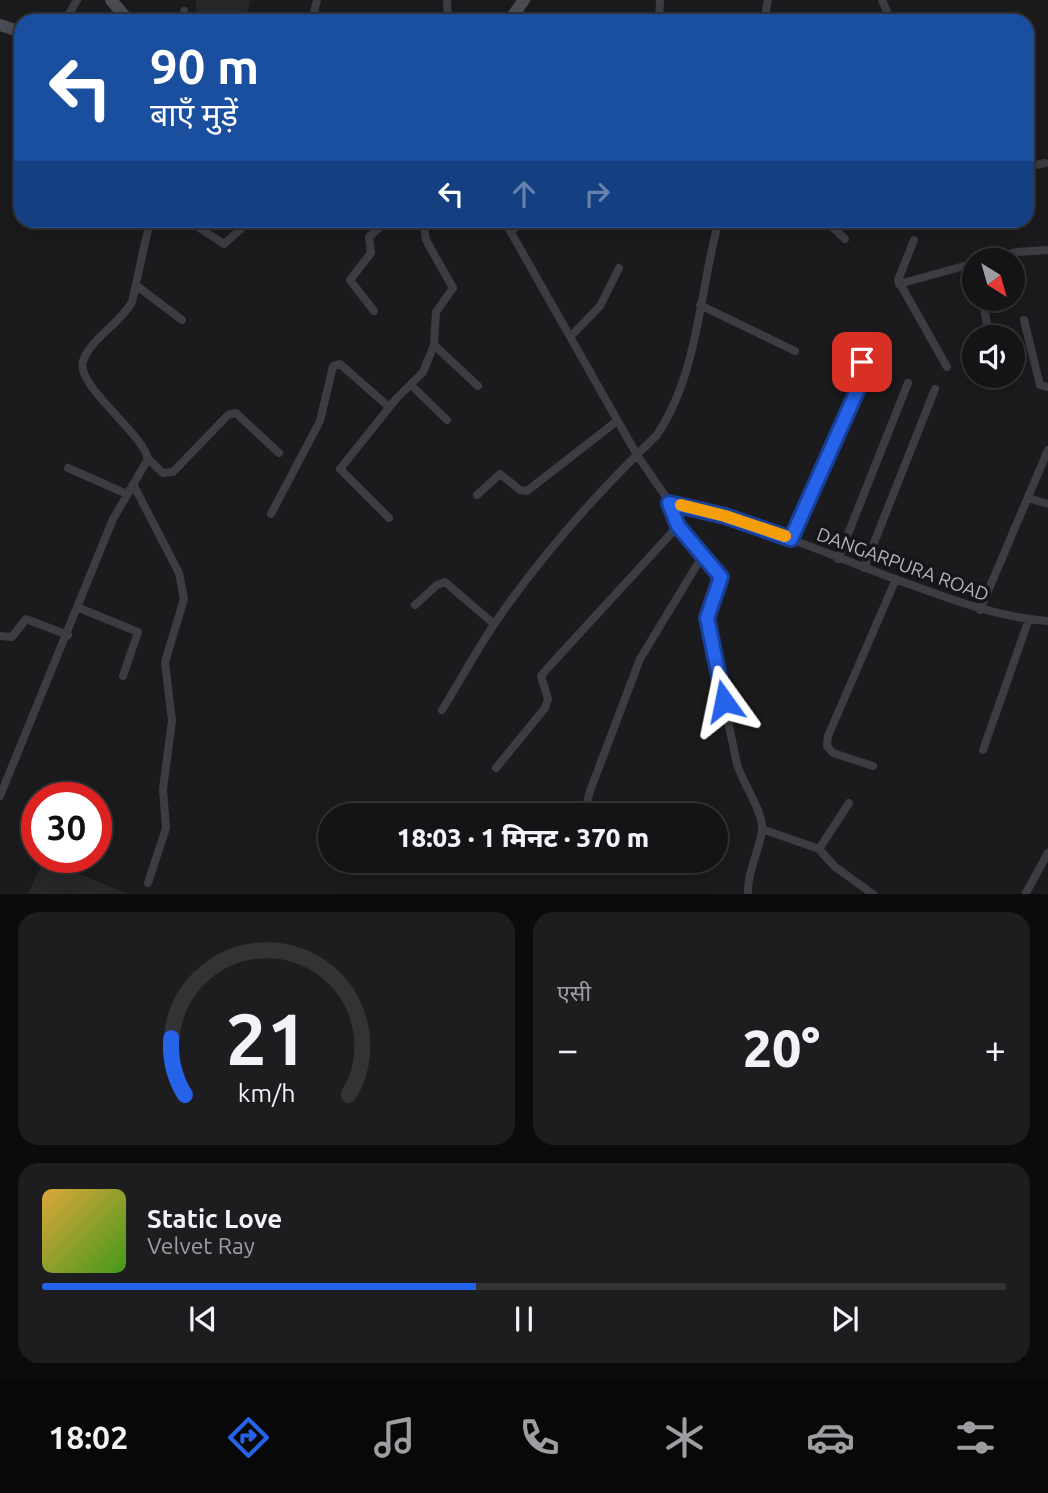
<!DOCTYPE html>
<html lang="hi">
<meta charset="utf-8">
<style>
body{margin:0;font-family:Ubuntu,"Noto Sans Devanagari",sans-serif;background:#1d1d1f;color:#f1f3f6;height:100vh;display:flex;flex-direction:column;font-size:26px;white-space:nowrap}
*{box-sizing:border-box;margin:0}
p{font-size:23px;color:#9d9ea1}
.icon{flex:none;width:38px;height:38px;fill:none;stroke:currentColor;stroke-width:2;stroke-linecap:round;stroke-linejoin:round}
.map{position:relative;height:894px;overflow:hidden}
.details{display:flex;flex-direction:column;gap:18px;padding:18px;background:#0b0b0c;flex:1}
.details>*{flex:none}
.hud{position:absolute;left:14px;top:14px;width:1020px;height:214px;border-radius:21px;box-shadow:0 4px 18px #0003,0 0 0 2px #333335;background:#1a4fa0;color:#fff;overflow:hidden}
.needle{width:46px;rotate:143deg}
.tools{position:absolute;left:962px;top:248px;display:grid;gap:14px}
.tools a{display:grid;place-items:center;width:63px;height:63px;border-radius:50%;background:#141416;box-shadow:0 4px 18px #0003,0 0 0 2px #333335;font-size:35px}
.speed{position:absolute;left:21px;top:782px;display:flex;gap:14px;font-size:35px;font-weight:700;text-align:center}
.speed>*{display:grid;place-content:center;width:91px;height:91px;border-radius:50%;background:#141416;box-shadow:0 4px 18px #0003,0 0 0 2px #333335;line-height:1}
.speed .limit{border:10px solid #d22;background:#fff;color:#111}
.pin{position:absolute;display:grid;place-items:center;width:60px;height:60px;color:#fff;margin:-30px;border-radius:14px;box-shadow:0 4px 10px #0006}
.me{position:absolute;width:77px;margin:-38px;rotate:348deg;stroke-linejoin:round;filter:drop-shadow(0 0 5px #0008)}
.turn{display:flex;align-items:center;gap:24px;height:147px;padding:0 21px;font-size:32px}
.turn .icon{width:91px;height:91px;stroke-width:2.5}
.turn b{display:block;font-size:49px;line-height:60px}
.lanes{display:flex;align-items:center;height:66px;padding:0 21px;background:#0003;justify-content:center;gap:35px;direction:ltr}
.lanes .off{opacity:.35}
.big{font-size:52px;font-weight:800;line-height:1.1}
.details .card{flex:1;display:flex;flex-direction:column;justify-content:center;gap:10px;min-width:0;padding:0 24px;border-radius:21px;background:#1d1d1f}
.details .dial{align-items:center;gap:0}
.dial svg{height:182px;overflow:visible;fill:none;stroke:#333335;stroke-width:7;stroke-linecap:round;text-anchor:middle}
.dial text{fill:#f1f3f6;stroke:none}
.song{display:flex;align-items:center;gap:21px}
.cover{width:84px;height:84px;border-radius:10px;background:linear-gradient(135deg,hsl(40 70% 55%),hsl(100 70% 35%))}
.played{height:7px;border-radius:4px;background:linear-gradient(90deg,#2563eb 45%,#333335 45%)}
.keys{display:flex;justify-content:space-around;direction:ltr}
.heat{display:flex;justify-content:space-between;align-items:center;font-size:38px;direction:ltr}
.details .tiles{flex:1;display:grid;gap:18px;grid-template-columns:1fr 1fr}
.card:last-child{grid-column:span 2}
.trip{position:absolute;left:318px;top:803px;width:410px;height:70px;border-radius:35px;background:#141416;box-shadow:0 4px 18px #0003,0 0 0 2px #333335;font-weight:800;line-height:70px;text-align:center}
.menu{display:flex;height:112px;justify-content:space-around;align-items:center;background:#080809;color:#9d9ea1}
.menu .icon{width:49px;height:49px}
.menu .selected{color:#2563eb}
.menu b{font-size:32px;color:#f1f3f6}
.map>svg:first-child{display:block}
.built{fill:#27272a}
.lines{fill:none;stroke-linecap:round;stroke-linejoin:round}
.street{stroke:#3c3d42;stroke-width:8}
.secondary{stroke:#4a4c51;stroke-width:12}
.route-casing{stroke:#184099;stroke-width:18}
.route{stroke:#2563eb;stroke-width:12}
.slow{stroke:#f59e0b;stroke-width:12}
.labels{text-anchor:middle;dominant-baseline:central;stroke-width:7;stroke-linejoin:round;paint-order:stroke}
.street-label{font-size:19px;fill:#afb2bb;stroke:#161618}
</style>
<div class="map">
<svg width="1048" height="895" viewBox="0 0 1048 895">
<rect width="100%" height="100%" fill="#1b1b1d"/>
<path class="built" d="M196,0H250L246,21H196Z
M44,860L129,894H28Z"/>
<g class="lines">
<path class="street" d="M447,0L448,21
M882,0L891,21
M65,21L77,0
M183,21L184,11
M312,21L317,0
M659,21L660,0
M764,21L768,0
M1027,167L1045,163
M187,220L224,244L251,220
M504,220L637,455L666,497L678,526L721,577C721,596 706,607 708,626L737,764C742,782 764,813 762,830C759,853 747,871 748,895
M825,220L845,239
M889,223L891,220
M511,230L528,220
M914,240L898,280L947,367
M985,261L1016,252L1048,250
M899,284L975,263
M137,286L182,320
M982,299L990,338
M700,305L795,351
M374,311L350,280L371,253L369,237L388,220
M1024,320L1040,385L1048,387
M571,336L600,306L619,268
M434,345L478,386
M411,385L447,420
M148,459L163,473L173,472L228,415L236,413L279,453
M68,468L127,494
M133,484L179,573L184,599L165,662L172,721L163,789L166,828L148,883
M477,495L500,474L520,490L527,491L617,421
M1028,498L1048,504
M669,503C749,519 822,552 898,580C948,598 994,617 1048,621
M271,514L320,421L333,366L340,364L389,407
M389,518L340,469L396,399L423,372L434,345L436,312L453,288L426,240L423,220
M791,539L865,373L862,362L840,347
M838,559L908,383
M864,568L935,389
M415,605L437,585L445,582L494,624
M79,608L138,632L123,676
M980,610L1048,450
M0,636L12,637L26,619L68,635
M442,710C460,681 476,651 495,623C542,554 598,492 657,435C699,372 699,292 719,220
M983,750L1029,619
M873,766L833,753L827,746L828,736L896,579
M496,768L545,708L548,699L541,676L545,671L678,526
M0,796L113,519L148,459C142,432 75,385 83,361C91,338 120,324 132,302L150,220
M588,816L586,806L590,791L640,659L703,555
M762,829L819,849L849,803
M819,849L834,866L874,895
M645,861L646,862
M1026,893L1048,853"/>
<path class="secondary" d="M111,0L129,21
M509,21L524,0
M0,25L21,32"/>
</g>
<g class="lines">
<g class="route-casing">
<path id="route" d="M724,701L707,618L721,577L678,526L669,503L725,516L791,539L865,373L862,362"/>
</g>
<use href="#route" class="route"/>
<path class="slow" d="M681,505L725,516L785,536"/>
</g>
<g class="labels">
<g class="street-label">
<text transform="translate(903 564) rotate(20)">DANGARPURA ROAD</text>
</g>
</g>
</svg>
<div class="tools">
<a><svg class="needle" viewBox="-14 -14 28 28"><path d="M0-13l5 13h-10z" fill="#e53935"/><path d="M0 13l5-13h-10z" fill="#9d9ea1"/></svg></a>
<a><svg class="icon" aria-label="sound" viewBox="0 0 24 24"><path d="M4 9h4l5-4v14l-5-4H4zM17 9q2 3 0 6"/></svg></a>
</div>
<div class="speed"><div class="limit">30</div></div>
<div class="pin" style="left:862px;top:362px;background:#d93025"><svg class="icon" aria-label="arrive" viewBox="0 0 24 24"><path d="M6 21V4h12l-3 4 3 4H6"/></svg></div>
<svg class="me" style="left:724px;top:701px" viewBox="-20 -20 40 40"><path d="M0-17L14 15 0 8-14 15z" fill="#2563eb" stroke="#fff" stroke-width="4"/></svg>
<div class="trip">18:03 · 1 मिनट · 370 m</div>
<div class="hud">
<div class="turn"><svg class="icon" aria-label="left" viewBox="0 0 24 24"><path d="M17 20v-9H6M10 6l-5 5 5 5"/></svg><div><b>90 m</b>बाएँ मुड़ें</div></div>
<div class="lanes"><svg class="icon" aria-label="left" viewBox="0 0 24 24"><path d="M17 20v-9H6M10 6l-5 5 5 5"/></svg><svg class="icon off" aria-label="ahead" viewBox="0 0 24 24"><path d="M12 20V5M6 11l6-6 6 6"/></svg><svg class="icon off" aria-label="right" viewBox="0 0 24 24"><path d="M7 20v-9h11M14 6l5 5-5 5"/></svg></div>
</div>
</div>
<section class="details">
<div class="tiles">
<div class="card dial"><svg viewBox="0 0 100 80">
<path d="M14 69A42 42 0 1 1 86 69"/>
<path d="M14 69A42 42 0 0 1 8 44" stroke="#2563eb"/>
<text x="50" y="56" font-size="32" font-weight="700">21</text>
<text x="50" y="72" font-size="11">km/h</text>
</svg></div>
<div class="card"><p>एसी</p>
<div class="heat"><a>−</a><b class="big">20°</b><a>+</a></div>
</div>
<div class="card">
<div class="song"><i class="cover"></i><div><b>Static Love</b><p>Velvet Ray</p></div></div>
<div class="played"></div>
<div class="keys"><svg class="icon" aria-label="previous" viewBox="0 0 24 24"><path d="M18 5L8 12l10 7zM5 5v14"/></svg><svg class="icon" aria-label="pause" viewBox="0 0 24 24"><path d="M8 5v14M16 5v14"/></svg><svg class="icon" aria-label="next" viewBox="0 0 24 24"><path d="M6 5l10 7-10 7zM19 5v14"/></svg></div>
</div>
</div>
</section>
<nav class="menu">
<b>18:02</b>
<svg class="icon selected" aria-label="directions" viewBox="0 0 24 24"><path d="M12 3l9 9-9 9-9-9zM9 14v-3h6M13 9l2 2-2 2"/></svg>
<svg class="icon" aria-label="music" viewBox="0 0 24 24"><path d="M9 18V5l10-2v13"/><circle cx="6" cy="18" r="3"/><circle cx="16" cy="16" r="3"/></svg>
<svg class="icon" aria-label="phone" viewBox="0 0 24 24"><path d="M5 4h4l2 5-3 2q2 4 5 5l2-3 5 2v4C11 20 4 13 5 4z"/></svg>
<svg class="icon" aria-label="climate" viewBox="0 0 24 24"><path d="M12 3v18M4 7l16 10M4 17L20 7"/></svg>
<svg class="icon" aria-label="car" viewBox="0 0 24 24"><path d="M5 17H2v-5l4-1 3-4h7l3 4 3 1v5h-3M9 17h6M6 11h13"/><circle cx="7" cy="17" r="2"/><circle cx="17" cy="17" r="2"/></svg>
<svg class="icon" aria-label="filters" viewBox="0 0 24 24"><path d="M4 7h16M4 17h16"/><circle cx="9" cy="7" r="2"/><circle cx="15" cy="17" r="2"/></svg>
</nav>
